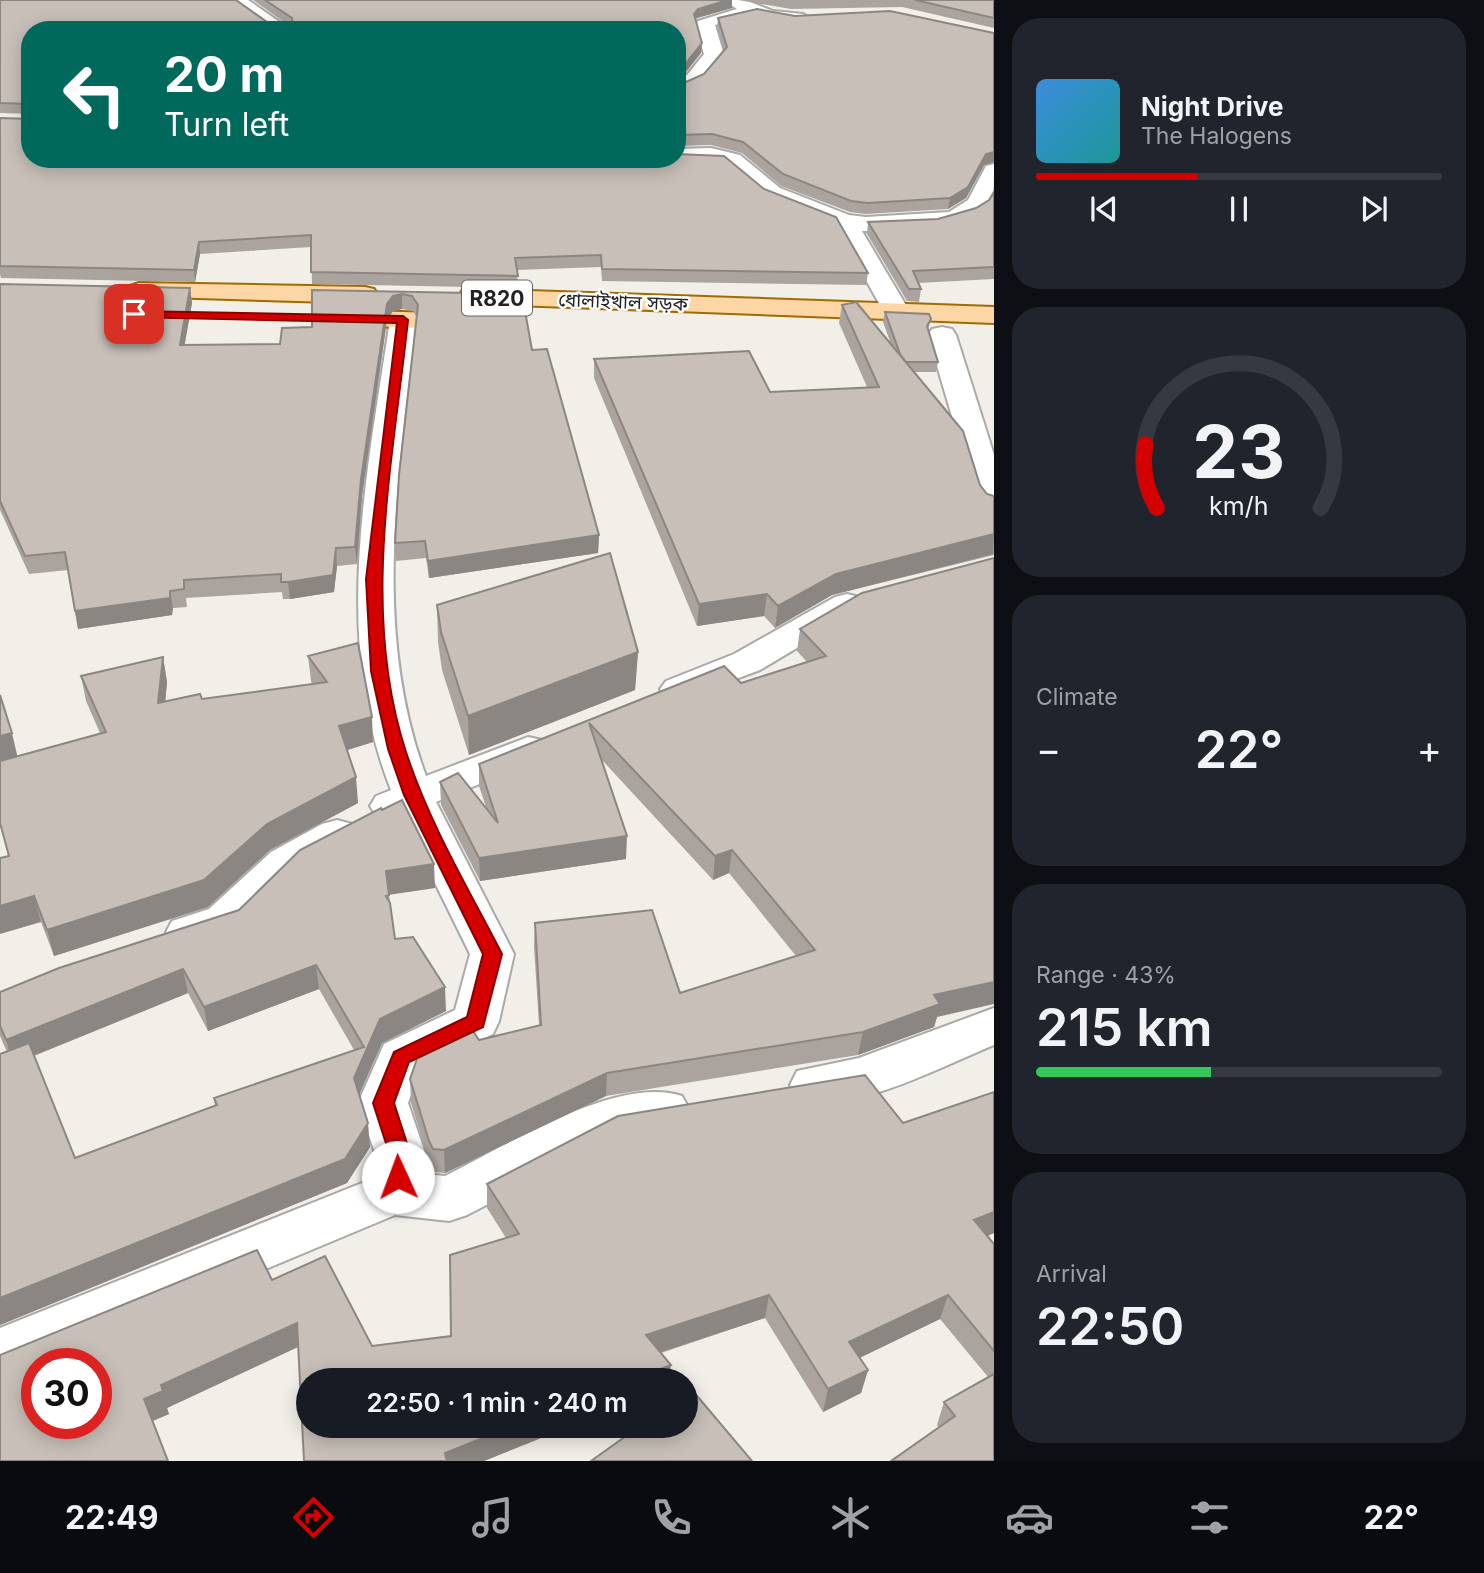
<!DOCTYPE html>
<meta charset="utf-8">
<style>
body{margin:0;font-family:Inter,"Noto Sans Bengali",sans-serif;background:#20242c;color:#f1f3f6;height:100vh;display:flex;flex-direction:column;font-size:26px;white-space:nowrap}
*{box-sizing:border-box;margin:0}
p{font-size:23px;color:#9ea1a6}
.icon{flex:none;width:38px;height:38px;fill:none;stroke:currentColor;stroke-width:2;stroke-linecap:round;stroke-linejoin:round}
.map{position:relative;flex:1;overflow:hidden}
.details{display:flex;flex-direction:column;gap:18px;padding:18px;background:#0d0f14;width:490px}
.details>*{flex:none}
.hud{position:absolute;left:21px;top:21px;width:665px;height:147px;border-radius:28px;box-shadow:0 4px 18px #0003;background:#00695c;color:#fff;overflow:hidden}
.speed{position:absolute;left:21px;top:1348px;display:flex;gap:14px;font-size:35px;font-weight:700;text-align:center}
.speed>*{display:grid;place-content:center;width:91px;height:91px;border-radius:50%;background:#171b24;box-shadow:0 4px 18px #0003;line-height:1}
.speed .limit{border:10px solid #d22;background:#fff;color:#111}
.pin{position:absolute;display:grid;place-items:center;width:60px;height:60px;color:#fff;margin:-30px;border-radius:14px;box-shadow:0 4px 10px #0006}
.me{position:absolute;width:77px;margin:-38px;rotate:358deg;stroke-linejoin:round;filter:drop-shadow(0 0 5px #0008)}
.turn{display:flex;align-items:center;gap:24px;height:147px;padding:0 28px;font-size:32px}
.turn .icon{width:91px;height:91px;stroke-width:2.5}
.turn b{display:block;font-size:49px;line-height:60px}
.big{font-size:52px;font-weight:600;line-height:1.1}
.details .widget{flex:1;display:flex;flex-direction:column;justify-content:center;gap:10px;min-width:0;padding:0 24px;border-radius:28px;background:#20242c}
.details .dial{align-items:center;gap:0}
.dial svg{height:182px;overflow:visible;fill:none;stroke:#363941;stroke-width:7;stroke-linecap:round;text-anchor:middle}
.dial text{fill:#f1f3f6;stroke:none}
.song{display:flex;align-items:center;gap:21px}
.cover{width:84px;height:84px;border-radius:10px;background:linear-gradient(135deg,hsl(210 70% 55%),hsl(180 70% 35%))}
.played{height:7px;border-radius:4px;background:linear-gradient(90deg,#d40000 40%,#363941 40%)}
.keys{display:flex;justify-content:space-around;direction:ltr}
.heat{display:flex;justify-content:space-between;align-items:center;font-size:38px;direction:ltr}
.charge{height:10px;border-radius:5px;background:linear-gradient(90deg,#34c759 43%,#363941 0)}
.trip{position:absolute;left:296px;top:1368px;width:402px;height:70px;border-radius:35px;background:#171b24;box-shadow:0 4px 18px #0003;font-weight:600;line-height:70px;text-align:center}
.tabs{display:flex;height:112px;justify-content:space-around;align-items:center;background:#090b0e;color:#9ea1a6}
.tabs .icon{width:49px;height:49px}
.tabs .selected{color:#d40000}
.tabs b{font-size:32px;color:#f1f3f6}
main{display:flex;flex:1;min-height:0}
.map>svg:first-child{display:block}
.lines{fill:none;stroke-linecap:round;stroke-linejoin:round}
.street-casing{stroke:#a9a9a9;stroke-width:4}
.primary-casing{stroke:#a06b00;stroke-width:4}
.street{fill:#fff;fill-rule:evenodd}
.primary{fill:#fcd6a4;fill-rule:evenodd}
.wall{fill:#aba49e;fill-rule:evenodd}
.shaded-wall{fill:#8b8681}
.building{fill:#c7bfb8;stroke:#8b8681;stroke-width:2;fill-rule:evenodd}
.route{fill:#d40000;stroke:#8a0000;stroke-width:2}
.labels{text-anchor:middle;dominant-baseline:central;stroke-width:5;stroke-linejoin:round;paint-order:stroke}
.far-street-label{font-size:19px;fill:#222;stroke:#fff}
.shield{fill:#fff;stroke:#646464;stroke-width:2}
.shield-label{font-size:21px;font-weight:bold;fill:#222}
</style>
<main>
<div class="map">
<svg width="994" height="1461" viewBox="0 0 994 1461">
<rect width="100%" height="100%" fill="#f2efe9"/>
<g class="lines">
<g class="street-casing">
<path id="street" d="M227,0H248L291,30H269Z
M723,0H745L773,11L803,14L812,19L809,23L784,24L754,16L715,25L724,55L701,83L677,94V80L687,75L704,54L695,25L698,21L737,9Z
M711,148L740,155L780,188L849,215L866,217L949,212L968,200L986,166L994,164C994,174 994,188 993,197C981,234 895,232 862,231L910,312L906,318H888L884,312L836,227L764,198L724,165L711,162L677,163L668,159H677V149Z
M403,312L412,314L416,320C399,472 371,629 426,776L528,737L542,740L548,749L542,758L436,802L514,954L499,1021L493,1034L420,1069L408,1103L428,1162L425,1174L445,1176C504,1147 617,1074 682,1096L690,1110L682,1124L615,1138L467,1215L449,1221L395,1215L0,1380V1328L372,1179L378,1162L358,1103L384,1044L455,1010L470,954L402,816L390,820L376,816L370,806L376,796L391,790C331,639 367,475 390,320L394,314Z
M942,327L952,329L956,335L994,455V515L983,512L978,505L928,335L932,329Z
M847,594L859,597L864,604L859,611L760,670L679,700L666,697L660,689L666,681L734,654L835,597Z
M337,820L352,824L358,834L352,844L301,872L241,931L188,948L172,943L166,932L172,921L209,909L271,852L322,824Z
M994,1008V1045C942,1066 851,1116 797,1099L790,1085L797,1071L859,1058Z"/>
</g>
<g class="primary-casing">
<path id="primary" d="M139,283L365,287L374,289L378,295L374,301L365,303L130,296L126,291L130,286Z
M471,289L994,307V323L462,303L458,297L462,291Z
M335,310L467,314L476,316L480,322L476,328L467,330L326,324L322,318L326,312Z"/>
</g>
<use href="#street" class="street"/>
<use href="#primary" class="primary"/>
</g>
<path class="wall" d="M0,0L267,22H284L253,0H732V8L697,18L695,21L701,53L685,73L677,78V30L30,114L0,113Z
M738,0H994V28L902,7L791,9Z
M795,16L994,33V162L984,165L966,198L948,209L866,214L850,212L781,186L742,153L711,145L677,146V86L704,74L724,50L717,28L718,18Z
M0,118L868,273L866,285L602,281L601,267L517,270L518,288L312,284L311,247L200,254L195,282L1,278L0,274Z
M994,192V279L918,283L921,289L919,302L907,301L867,234L868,222L938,219L976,208L989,200Z
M0,284L190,288L192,303L184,345L280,344L312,327V290L522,294L532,350L599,535L598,553L429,578L426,558L396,561L395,543L417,318L413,311L402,309L393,311L387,320L362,496L357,564L337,566L334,592L290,599H283L282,592L186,598L187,607L173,608L172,615L78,629L68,570L29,574L0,510Z
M842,305L891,344L883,322L885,312L931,319L928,330L938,362L936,372H914L980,485L987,494L994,496V555L832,595L775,628L764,616L697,626L594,378V359L770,392L867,387L839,323Z
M994,558L937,1017L934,1027L858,1055L606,1096L445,1173L434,1172L430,1165L411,1103L410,1079L479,1040L539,1025L534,947L535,923L680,993L796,956L729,873L713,880L602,760L626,859L480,881L441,805L440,782L486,807L479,786V764L722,667L741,683L807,662L797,651L800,629Z
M437,605L638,652L635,690L469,755L442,670L438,642Z
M308,656L373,742L347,750L358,803L270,850L208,907L54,956L41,922L9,856L0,825V695L17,756L100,733L86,701L81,676L163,657L167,682L165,701L202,699L312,684L311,681Z
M435,888L389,894L390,902L395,939L446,1011L382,1043L359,1094L370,1147L347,1183L0,1325L7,1052L0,1036V992L239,910ZM319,989L354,1050L214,1098L215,1106L75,1158L34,1056L188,993L208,1031Z
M994,1092V1233L988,1236L994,1244V1461L939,1428L937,1425L944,1402L988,1377L940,1319L859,1358L868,1370L861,1393L823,1412L765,1318L661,1353L571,1426L484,1461H304L298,1347L167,1408L169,1414L153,1421L0,1461L272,1280L372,1346L451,1336L506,1238L487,1208V1184L903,1123Z"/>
<path class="shaded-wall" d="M728,0H732V8L697,18L693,23L694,14L698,9Z
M702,43L701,53L685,73L677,78V68Z
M994,152V162L984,165L966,198L948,209L950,198L986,154Z
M199,242L200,254L195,282L194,270Z
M190,288L192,303L182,360L180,345Z
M402,294V309L393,311L387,320L362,496L357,564L355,547L361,479L387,304L393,296Z
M994,534L993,554L832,595L775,628L778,606L836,574Z
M599,535L598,553L429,578L428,561Z
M336,548L337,566L334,592L290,599L288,582Z
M170,591L173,608L172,615L78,629L75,611Z
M767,594L764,616L697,626L699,604Z
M638,652L635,690L469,755L468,716Z
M163,657L167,682L163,728L158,703Z
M372,717L373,742L341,752L339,726Z
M12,733L18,759L0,763V736Z
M356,777L358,803L270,850L208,907L54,956L47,930L267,824Z
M627,836L626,859L480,881L479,858Z
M732,850L729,873L713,880L715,856Z
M434,864L435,888L388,895L386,871Z
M34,896L41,922L0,934V906Z
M316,965L319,989L208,1031L204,1007Z
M183,969L188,993L13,1064L6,1040Z
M994,982V1004L937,1017L934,1027L858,1055L863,1032L934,995Z
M445,987L446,1011L382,1043L356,1102L354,1078L380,1019Z
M607,1073L606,1096L445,1173L444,1150Z
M368,1123L370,1147L347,1183L0,1325V1298Z
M994,1212V1233L967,1244L974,1220Z
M769,1295L765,1318L643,1358L646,1335Z
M948,1295L940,1319L843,1366L849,1342Z
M297,1323L300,1346L167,1408L169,1414L150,1422L144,1399L161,1385Z
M671,1365L669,1381H629Z
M868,1370L861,1393L823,1412L828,1389Z
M513,1426H571L484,1461H445V1453Z"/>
<path class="building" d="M0,0H236L267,22H292V18L265,0H728L698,9L694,14L702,43L686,63L677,68V30H30V104L0,103Z
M915,0H994V18Z
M757,9L795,16L890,11L994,33V152L986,154L968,187L950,198L868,203L851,201L783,174L743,142L712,134L678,135L677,137V86L704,74L727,47L718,18Z
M0,118L30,119V159H677V154L724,156L764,189L836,217L868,273L602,269L601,255L515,258L518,276L311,272V235L199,242L194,270L0,266Z
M994,192V267L913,271L921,289H909L868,222L938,219L976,208L989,200Z
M0,284L190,288L180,345L280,344L282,328L312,327V290L522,294L532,350L547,349L599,535L428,561L425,541L395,543L399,475L418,305L412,296L402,294L393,296L387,304L361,479L355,547L336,548L333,575L288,582H281V574L184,580V589L170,591V598L75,611L65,552L25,556L0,501Z
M856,302L963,431L980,485L987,494L994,496V534L836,574L778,606L767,594L699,604L594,359L749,351L770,392L879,387L842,305Z
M885,312L929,314L931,319L927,326L938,362H906L900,354Z
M610,553L638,652L468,716L441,632L437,605Z
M994,558V982L934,995L940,1004L863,1032L607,1073L444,1150L433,1149L429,1141L410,1079L421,1047L469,1025L479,1040L541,1025L535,923L652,910L680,993L815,950L732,850L715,856L589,723L627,836L479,858L440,782L458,773L498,823L479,764L722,667L724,666L741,683L826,656L800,629L862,593Z
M358,643L372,717L339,726L356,777L267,824L204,880L47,930L34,896L0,906V858L9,856L0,823V761L106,732L81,676L163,657L158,703L200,694L202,699L327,682L308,656Z
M0,695L12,733L0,736Z
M402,800L434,864L386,871L389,895L386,896L390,903L395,939L413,937L445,987L380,1019L354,1078L368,1123L345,1159L0,1298V1054L29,1043L75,1158L217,1105L214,1098L364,1047L316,965L204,1007L183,969L6,1040L0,1026V992L59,968L239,910L300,850L381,808L382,810Z
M865,1075L903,1123L994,1092V1212L974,1220L994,1244V1351L948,1295L849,1342L868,1370L828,1389L769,1295L646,1335L671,1365L629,1381H308V1426H513L445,1453L447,1461H304L297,1323L161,1385L163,1391L144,1399L168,1461H0V1355L257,1250L272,1280L325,1256L372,1346L451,1336L450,1255L519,1234L487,1184L618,1116ZM37,1363H96V1423H37Z
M994,1374V1461H891L955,1416L944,1402Z
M692,1390L752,1461H591L640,1426H686V1394Z"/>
<path class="route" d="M134,311L403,316L408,320C393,462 360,612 406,752C429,823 468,888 502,954L483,1027L409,1062L394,1103L413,1162L405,1184L398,1186L390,1184L387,1177L392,1162L373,1103L394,1052L467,1017L483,954L404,795L388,749L371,671L366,579L397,323L130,317V312Z"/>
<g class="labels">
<g class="far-street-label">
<text transform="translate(623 302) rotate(2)">ধোলাইখাল সড়ক</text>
</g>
<rect class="shield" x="462" y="280.5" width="70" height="35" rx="5"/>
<g class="shield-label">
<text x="497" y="298">R820</text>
</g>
</g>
</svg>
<div class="speed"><div class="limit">30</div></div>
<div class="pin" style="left:134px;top:314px;background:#d93025"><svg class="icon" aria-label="arrive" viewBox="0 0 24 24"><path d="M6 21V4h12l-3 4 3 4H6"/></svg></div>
<svg class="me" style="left:398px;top:1177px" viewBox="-20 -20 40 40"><circle r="19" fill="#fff"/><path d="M0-13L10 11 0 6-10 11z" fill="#d40000"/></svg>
<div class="trip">22:50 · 1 min · 240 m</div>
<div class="hud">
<div class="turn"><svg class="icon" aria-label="left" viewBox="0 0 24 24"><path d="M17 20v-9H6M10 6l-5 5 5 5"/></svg><div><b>20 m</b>Turn left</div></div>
</div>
</div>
<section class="details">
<div class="widget">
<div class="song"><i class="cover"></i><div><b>Night Drive</b><p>The Halogens</p></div></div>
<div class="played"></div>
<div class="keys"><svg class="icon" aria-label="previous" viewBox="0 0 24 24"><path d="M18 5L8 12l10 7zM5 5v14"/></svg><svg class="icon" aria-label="pause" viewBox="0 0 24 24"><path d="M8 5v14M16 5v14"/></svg><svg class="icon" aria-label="next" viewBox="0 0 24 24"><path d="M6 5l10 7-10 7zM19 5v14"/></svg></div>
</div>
<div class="widget dial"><svg viewBox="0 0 100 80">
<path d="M14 69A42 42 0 1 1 86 69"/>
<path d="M14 69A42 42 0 0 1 9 41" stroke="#d40000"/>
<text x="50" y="56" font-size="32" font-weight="700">23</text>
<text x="50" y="72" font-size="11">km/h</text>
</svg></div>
<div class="widget"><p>Climate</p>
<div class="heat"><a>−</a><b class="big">22°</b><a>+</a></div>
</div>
<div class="widget"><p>Range · 43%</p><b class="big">215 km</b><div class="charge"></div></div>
<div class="widget"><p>Arrival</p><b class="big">22:50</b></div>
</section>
</main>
<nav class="tabs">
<b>22:49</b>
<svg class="icon selected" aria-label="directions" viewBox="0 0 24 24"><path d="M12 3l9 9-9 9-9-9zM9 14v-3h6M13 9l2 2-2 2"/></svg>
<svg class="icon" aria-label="music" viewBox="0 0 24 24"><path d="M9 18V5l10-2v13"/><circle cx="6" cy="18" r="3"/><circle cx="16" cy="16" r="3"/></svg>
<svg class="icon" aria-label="phone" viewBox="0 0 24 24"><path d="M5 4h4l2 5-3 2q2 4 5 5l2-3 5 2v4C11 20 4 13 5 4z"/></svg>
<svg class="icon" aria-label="climate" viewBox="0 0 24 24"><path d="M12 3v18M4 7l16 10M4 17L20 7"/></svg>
<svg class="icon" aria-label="car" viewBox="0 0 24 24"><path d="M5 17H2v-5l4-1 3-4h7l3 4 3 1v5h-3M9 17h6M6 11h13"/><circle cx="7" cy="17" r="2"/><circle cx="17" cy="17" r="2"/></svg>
<svg class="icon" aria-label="filters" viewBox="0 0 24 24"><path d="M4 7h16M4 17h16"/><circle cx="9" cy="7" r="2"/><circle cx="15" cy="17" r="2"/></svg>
<b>22°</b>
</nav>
